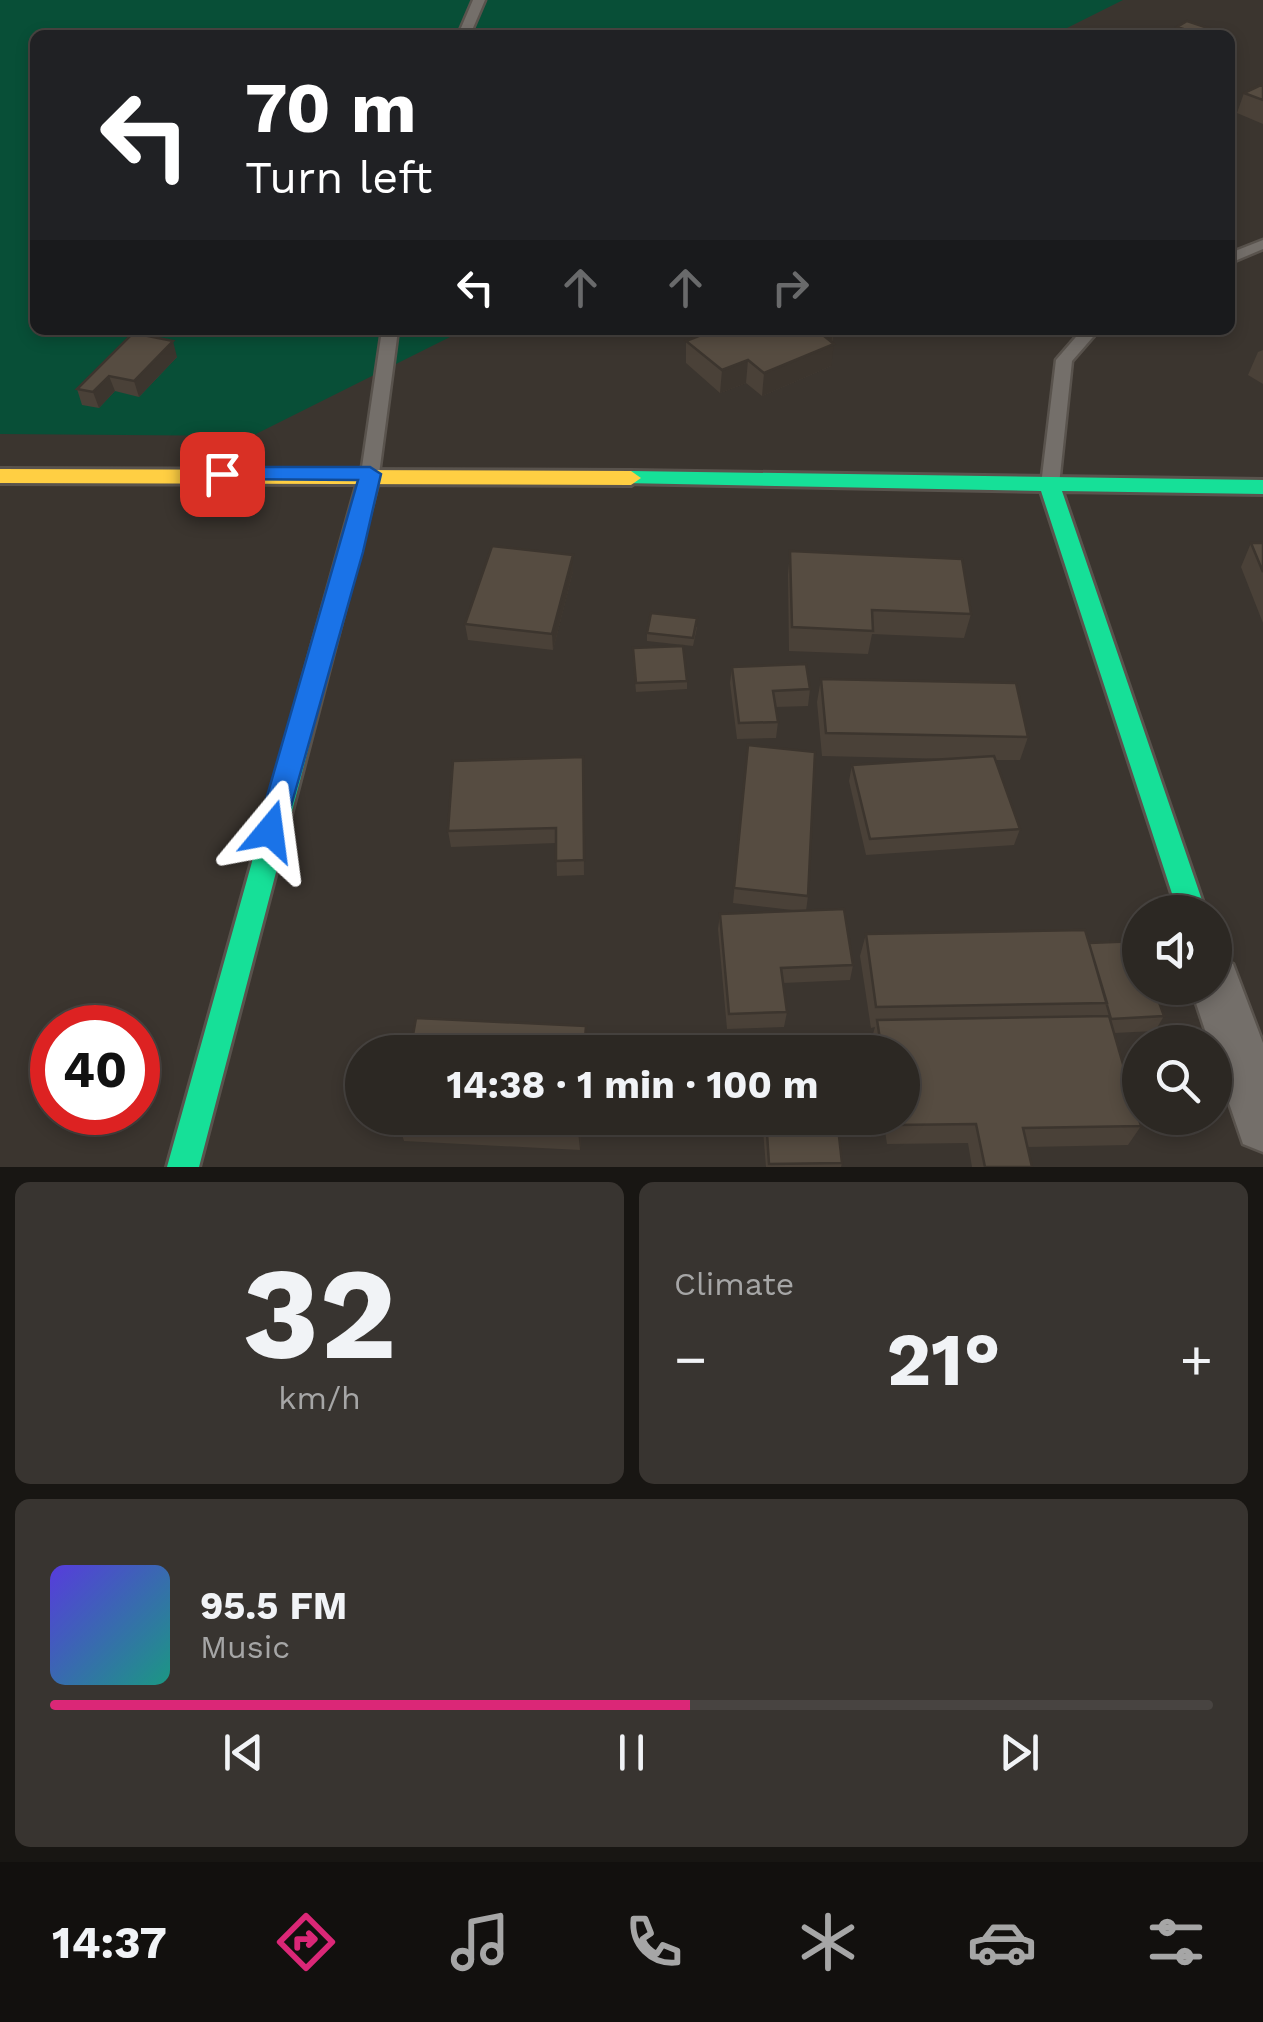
<!DOCTYPE html>
<meta charset="utf-8">
<style>
body{margin:0;font-family:"Work Sans",sans-serif;background:#383430;color:#f1f3f6;height:100vh;display:flex;flex-direction:column;font-size:38px;white-space:nowrap}
*{box-sizing:border-box;margin:0}
p{font-size:32px;color:#a6a6a6}
.icon{flex:none;width:55px;height:55px;fill:none;stroke:currentColor;stroke-width:2;stroke-linecap:round;stroke-linejoin:round}
.map{position:relative;height:1167px;overflow:hidden}
.side{display:flex;flex-direction:column;gap:15px;padding:15px;background:#181613;flex:1}
.side>*{flex:none}
.hud{position:absolute;left:30px;top:30px;width:1205px;height:305px;border-radius:15px;box-shadow:0 5px 15px #0003,0 0 0 2px #484441;background:#202124;color:#fff;overflow:hidden}
.controls{position:absolute;left:1122px;top:895px;display:grid;gap:20px}
.controls a{display:grid;place-items:center;width:110px;height:110px;border-radius:50%;background:#2c2823;box-shadow:0 5px 15px #0003,0 0 0 2px #484441;font-size:50px}
.speed{position:absolute;left:30px;top:1005px;display:flex;gap:20px;font-size:50px;font-weight:700;text-align:center}
.speed>*{display:grid;place-content:center;width:130px;height:130px;border-radius:50%;background:#2c2823;box-shadow:0 5px 15px #0003,0 0 0 2px #484441;line-height:1}
.speed .limit{border:15px solid #d22;background:#fff;color:#111}
.pin{position:absolute;display:grid;place-items:center;width:85px;height:85px;color:#fff;margin:-42px;border-radius:20px;box-shadow:0 5px 15px #0006}
.me{position:absolute;width:110px;margin:-55px;rotate:16deg;stroke-linejoin:round;filter:drop-shadow(0 0 8px #0008)}
.turn{display:flex;align-items:center;gap:35px;height:210px;padding:0 50px;font-size:45px}
.turn .icon{width:130px;height:130px;stroke-width:2.5}
.turn b{display:block;font-size:70px;line-height:85px}
.lanes{display:flex;align-items:center;height:95px;padding:0 50px;background:#0003;justify-content:center;gap:50px;direction:ltr}
.lanes .off{opacity:.35}
.big{font-size:75px;font-weight:700;line-height:1.1}
.side .card{flex:1;display:flex;flex-direction:column;justify-content:center;gap:15px;min-width:0;padding:0 35px;border-radius:15px;background:#383430}
.side .dial{align-items:center;gap:0}
.dial b{font-size:130px;line-height:1}
.song{display:flex;align-items:center;gap:30px}
.cover{width:120px;height:120px;border-radius:15px;background:linear-gradient(135deg,hsl(250 70% 55%),hsl(170 70% 35%))}
.played{height:10px;border-radius:5px;background:linear-gradient(90deg,#db2777 55%,#484441 55%)}
.keys{display:flex;justify-content:space-around;direction:ltr}
.heat{display:flex;justify-content:space-between;align-items:center;font-size:55px;direction:ltr}
.side .tiles{flex:1;display:grid;gap:15px;grid-template-columns:1fr 1fr}
.card:last-child{grid-column:span 2}
.trip{position:absolute;left:345px;top:1035px;width:575px;height:100px;border-radius:50px;background:#2c2823;box-shadow:0 5px 15px #0003,0 0 0 2px #484441;font-weight:700;line-height:100px;text-align:center}
.menu{display:flex;height:160px;justify-content:space-around;align-items:center;background:#12100e;color:#a6a6a6}
.menu .icon{width:70px;height:70px}
.menu .selected{color:#db2777}
.menu b{font-size:45px;color:#f1f3f6}
.map>svg:first-child{display:block}
.green{fill:#084f37}
.lines{fill:none;stroke-linecap:round;stroke-linejoin:round}
.lane-casing{stroke:#59534d;stroke-width:5}
.street-casing{stroke:#59534d;stroke-width:5}
.fast-casing{stroke:#59534d;stroke-width:6}
.slow-casing{stroke:#59534d;stroke-width:6}
.lane{fill:#746f6a;fill-rule:evenodd}
.street{fill:#746f6a;fill-rule:evenodd}
.fast{fill:#16e098;fill-rule:evenodd}
.slow{fill:#ffcf43;fill-rule:evenodd}
.wall{fill:#4a4138}
.shaded-wall{fill:#3c352e}
.building{fill:#564c41;stroke:#3c352e;stroke-width:2.5}
.route{fill:#1a73e8;stroke:#114b97;stroke-width:2.5}
</style>
<div class="map">
<svg width="1263" height="1167" viewBox="0 0 1263 1167">
<rect width="100%" height="100%" fill="#3b352f"/>
<path class="green" d="M0,0H1123L1053,35H35V330H464L252,436L0,434Z"/>
<g class="lines">
<g class="lane-casing">
<path id="lane" d="M473,0H485L470,35H458Z
M1263,240V249L1230,263V253Z
M382,330H398L379,474L370,480L361,474Z
M1082,330H1099L1072,361L1059,485L1050,491L1041,485L1056,360Z"/>
</g>
<g class="street-casing">
<path id="street" d="M1215,957L1233,964L1263,1043V1152L1243,1144L1215,1062V1042H1209L1191,988H1215Z"/>
</g>
<g class="fast-casing">
<path id="fast" d="M370,467L380,474L199,1167H167L360,474Z
M631,471L1263,480V494L1062,491L1206,912H1178L1041,491L624,483L621,478L624,473Z"/>
</g>
<g class="slow-casing">
<path id="slow" d="M0,469L631,471L641,478L631,485L0,483Z"/>
</g>
<use href="#lane" class="lane"/>
<use href="#street" class="street"/>
<use href="#fast" class="fast"/>
<use href="#slow" class="slow"/>
</g>
<path class="wall" d="M1177,27L1220,32L1219,35H1180L1175,33Z
M1263,84V124L1237,113L1244,93Z
M714,330H833L831,366L762,396L746,383L720,393L686,363V341Z
M133,333L177,357L139,397L115,391L99,408L82,405L77,389Z
M1263,350V384L1248,375L1258,352Z
M1251,543H1263V623L1241,567Z
M790,551L971,614L964,638L872,634L868,654L789,651L788,575Z
M573,571L553,650L468,640L465,624Z
M697,627L693,646L647,641V633Z
M633,657L687,681V689L636,692Z
M732,667L810,689L808,706L776,707L778,722L776,738L737,739L730,683Z
M821,679L1028,737L1020,760H996L1020,829L1014,845L866,855L849,781L852,765L951,759L822,756L817,702Z
M748,745L808,896L806,911L853,965L850,980L783,983L787,1012L784,1027L727,1029L718,929L720,914L801,911L733,903Z
M583,757L584,875L557,876L556,843L451,847L448,831Z
M866,934L1089,943L1164,1016L1155,1031L1114,1033L1141,1126L1128,1145L1028,1147L1032,1167H972L968,1143L887,1144L883,1118H902V1052H873L871,1041L875,1027L871,1028L860,956Z
M398,1118H582L580,1150L404,1141L398,1122Z
M762,1118H837L842,1163L841,1167H766Z"/>
<path class="shaded-wall" d="M1238,132L1231,153H1230V136Z
M822,330H833L831,345L834,344L831,366L762,396L764,373Z
M173,341L177,357L139,397L134,381Z
M748,360L746,383L720,393L722,370Z
M109,376L115,391L99,408L93,392Z
M573,555V571L553,650L552,634Z
M579,1118H582L580,1150L578,1131Z"/>
<path class="building" d="M1187,21L1220,32L1215,35H1202L1177,27Z
M1263,84V100L1244,93Z
M714,330H822L818,331L834,344L764,373L748,360L722,370L686,341Z
M133,333L173,341L134,381L109,376L93,392L77,389Z
M1251,543H1263V572Z
M492,546L573,555L552,634L465,624Z
M790,551L962,559L971,614L872,610L873,631L792,627Z
M651,613L697,618L693,638L647,633Z
M683,646L687,681L636,683L633,648Z
M806,664L810,689L773,691L778,722L739,723L732,667Z
M821,679L1016,683L1028,737L826,733Z
M748,745L815,752L808,896L734,888Z
M994,756L1020,829L870,839L852,765Z
M583,757L584,860L556,861V828L448,831L453,761Z
M844,909L853,965L781,968L787,1012L729,1014L720,914Z
M1085,930L1107,1003L876,1007L866,934Z
M1139,941L1140,946V988H1154L1164,1016L1111,1019L1089,943Z
M1109,1016L1141,1126L1023,1128L1032,1167H985L976,1124L894,1125L892,1118H902V1052H882L877,1020Z
M416,1018L586,1026L584,1052H410Z
M398,1118H579L578,1131L398,1122Z
M766,1118H837L842,1163L769,1164Z"/>
<path class="route" d="M222,467H370L381,474L363,552L284,831L280,839H261L257,831L358,480L215,479V469Z"/>
</svg>
<div class="controls">
<a><svg class="icon" aria-label="sound" viewBox="0 0 24 24"><path d="M4 9h4l5-4v14l-5-4H4zM17 9q2 3 0 6"/></svg></a>
<a><svg class="icon" aria-label="search" viewBox="0 0 24 24"><circle cx="10" cy="10" r="6"/><path d="M15 15l6 6"/></svg></a>
</div>
<div class="speed"><div class="limit">40</div></div>
<div class="pin" style="left:222px;top:474px;background:#d93025"><svg class="icon" aria-label="arrive" viewBox="0 0 24 24"><path d="M6 21V4h12l-3 4 3 4H6"/></svg></div>
<svg class="me" style="left:270px;top:831px" viewBox="-20 -20 40 40"><path d="M0-17L14 15 0 8-14 15z" fill="#1a73e8" stroke="#fff" stroke-width="4"/></svg>
<div class="trip">14:38 · 1 min · 100 m</div>
<div class="hud">
<div class="turn"><svg class="icon" aria-label="left" viewBox="0 0 24 24"><path d="M17 20v-9H6M10 6l-5 5 5 5"/></svg><div><b>70 m</b>Turn left</div></div>
<div class="lanes"><svg class="icon" aria-label="left" viewBox="0 0 24 24"><path d="M17 20v-9H6M10 6l-5 5 5 5"/></svg><svg class="icon off" aria-label="ahead" viewBox="0 0 24 24"><path d="M12 20V5M6 11l6-6 6 6"/></svg><svg class="icon off" aria-label="ahead" viewBox="0 0 24 24"><path d="M12 20V5M6 11l6-6 6 6"/></svg><svg class="icon off" aria-label="right" viewBox="0 0 24 24"><path d="M7 20v-9h11M14 6l5 5-5 5"/></svg></div>
</div>
</div>
<section class="side">
<div class="tiles">
<div class="card dial"><b>32</b><p>km/h</p></div>
<div class="card"><p>Climate</p>
<div class="heat"><a>−</a><b class="big">21°</b><a>+</a></div>
</div>
<div class="card">
<div class="song"><i class="cover"></i><div><b>95.5 FM</b><p>Music</p></div></div>
<div class="played"></div>
<div class="keys"><svg class="icon" aria-label="previous" viewBox="0 0 24 24"><path d="M18 5L8 12l10 7zM5 5v14"/></svg><svg class="icon" aria-label="pause" viewBox="0 0 24 24"><path d="M8 5v14M16 5v14"/></svg><svg class="icon" aria-label="next" viewBox="0 0 24 24"><path d="M6 5l10 7-10 7zM19 5v14"/></svg></div>
</div>
</div>
</section>
<nav class="menu">
<b>14:37</b>
<svg class="icon selected" aria-label="directions" viewBox="0 0 24 24"><path d="M12 3l9 9-9 9-9-9zM9 14v-3h6M13 9l2 2-2 2"/></svg>
<svg class="icon" aria-label="music" viewBox="0 0 24 24"><path d="M9 18V5l10-2v13"/><circle cx="6" cy="18" r="3"/><circle cx="16" cy="16" r="3"/></svg>
<svg class="icon" aria-label="phone" viewBox="0 0 24 24"><path d="M5 4h4l2 5-3 2q2 4 5 5l2-3 5 2v4C11 20 4 13 5 4z"/></svg>
<svg class="icon" aria-label="climate" viewBox="0 0 24 24"><path d="M12 3v18M4 7l16 10M4 17L20 7"/></svg>
<svg class="icon" aria-label="car" viewBox="0 0 24 24"><path d="M5 17H2v-5l4-1 3-4h7l3 4 3 1v5h-3M9 17h6M6 11h13"/><circle cx="7" cy="17" r="2"/><circle cx="17" cy="17" r="2"/></svg>
<svg class="icon" aria-label="filters" viewBox="0 0 24 24"><path d="M4 7h16M4 17h16"/><circle cx="9" cy="7" r="2"/><circle cx="15" cy="17" r="2"/></svg>
</nav>
